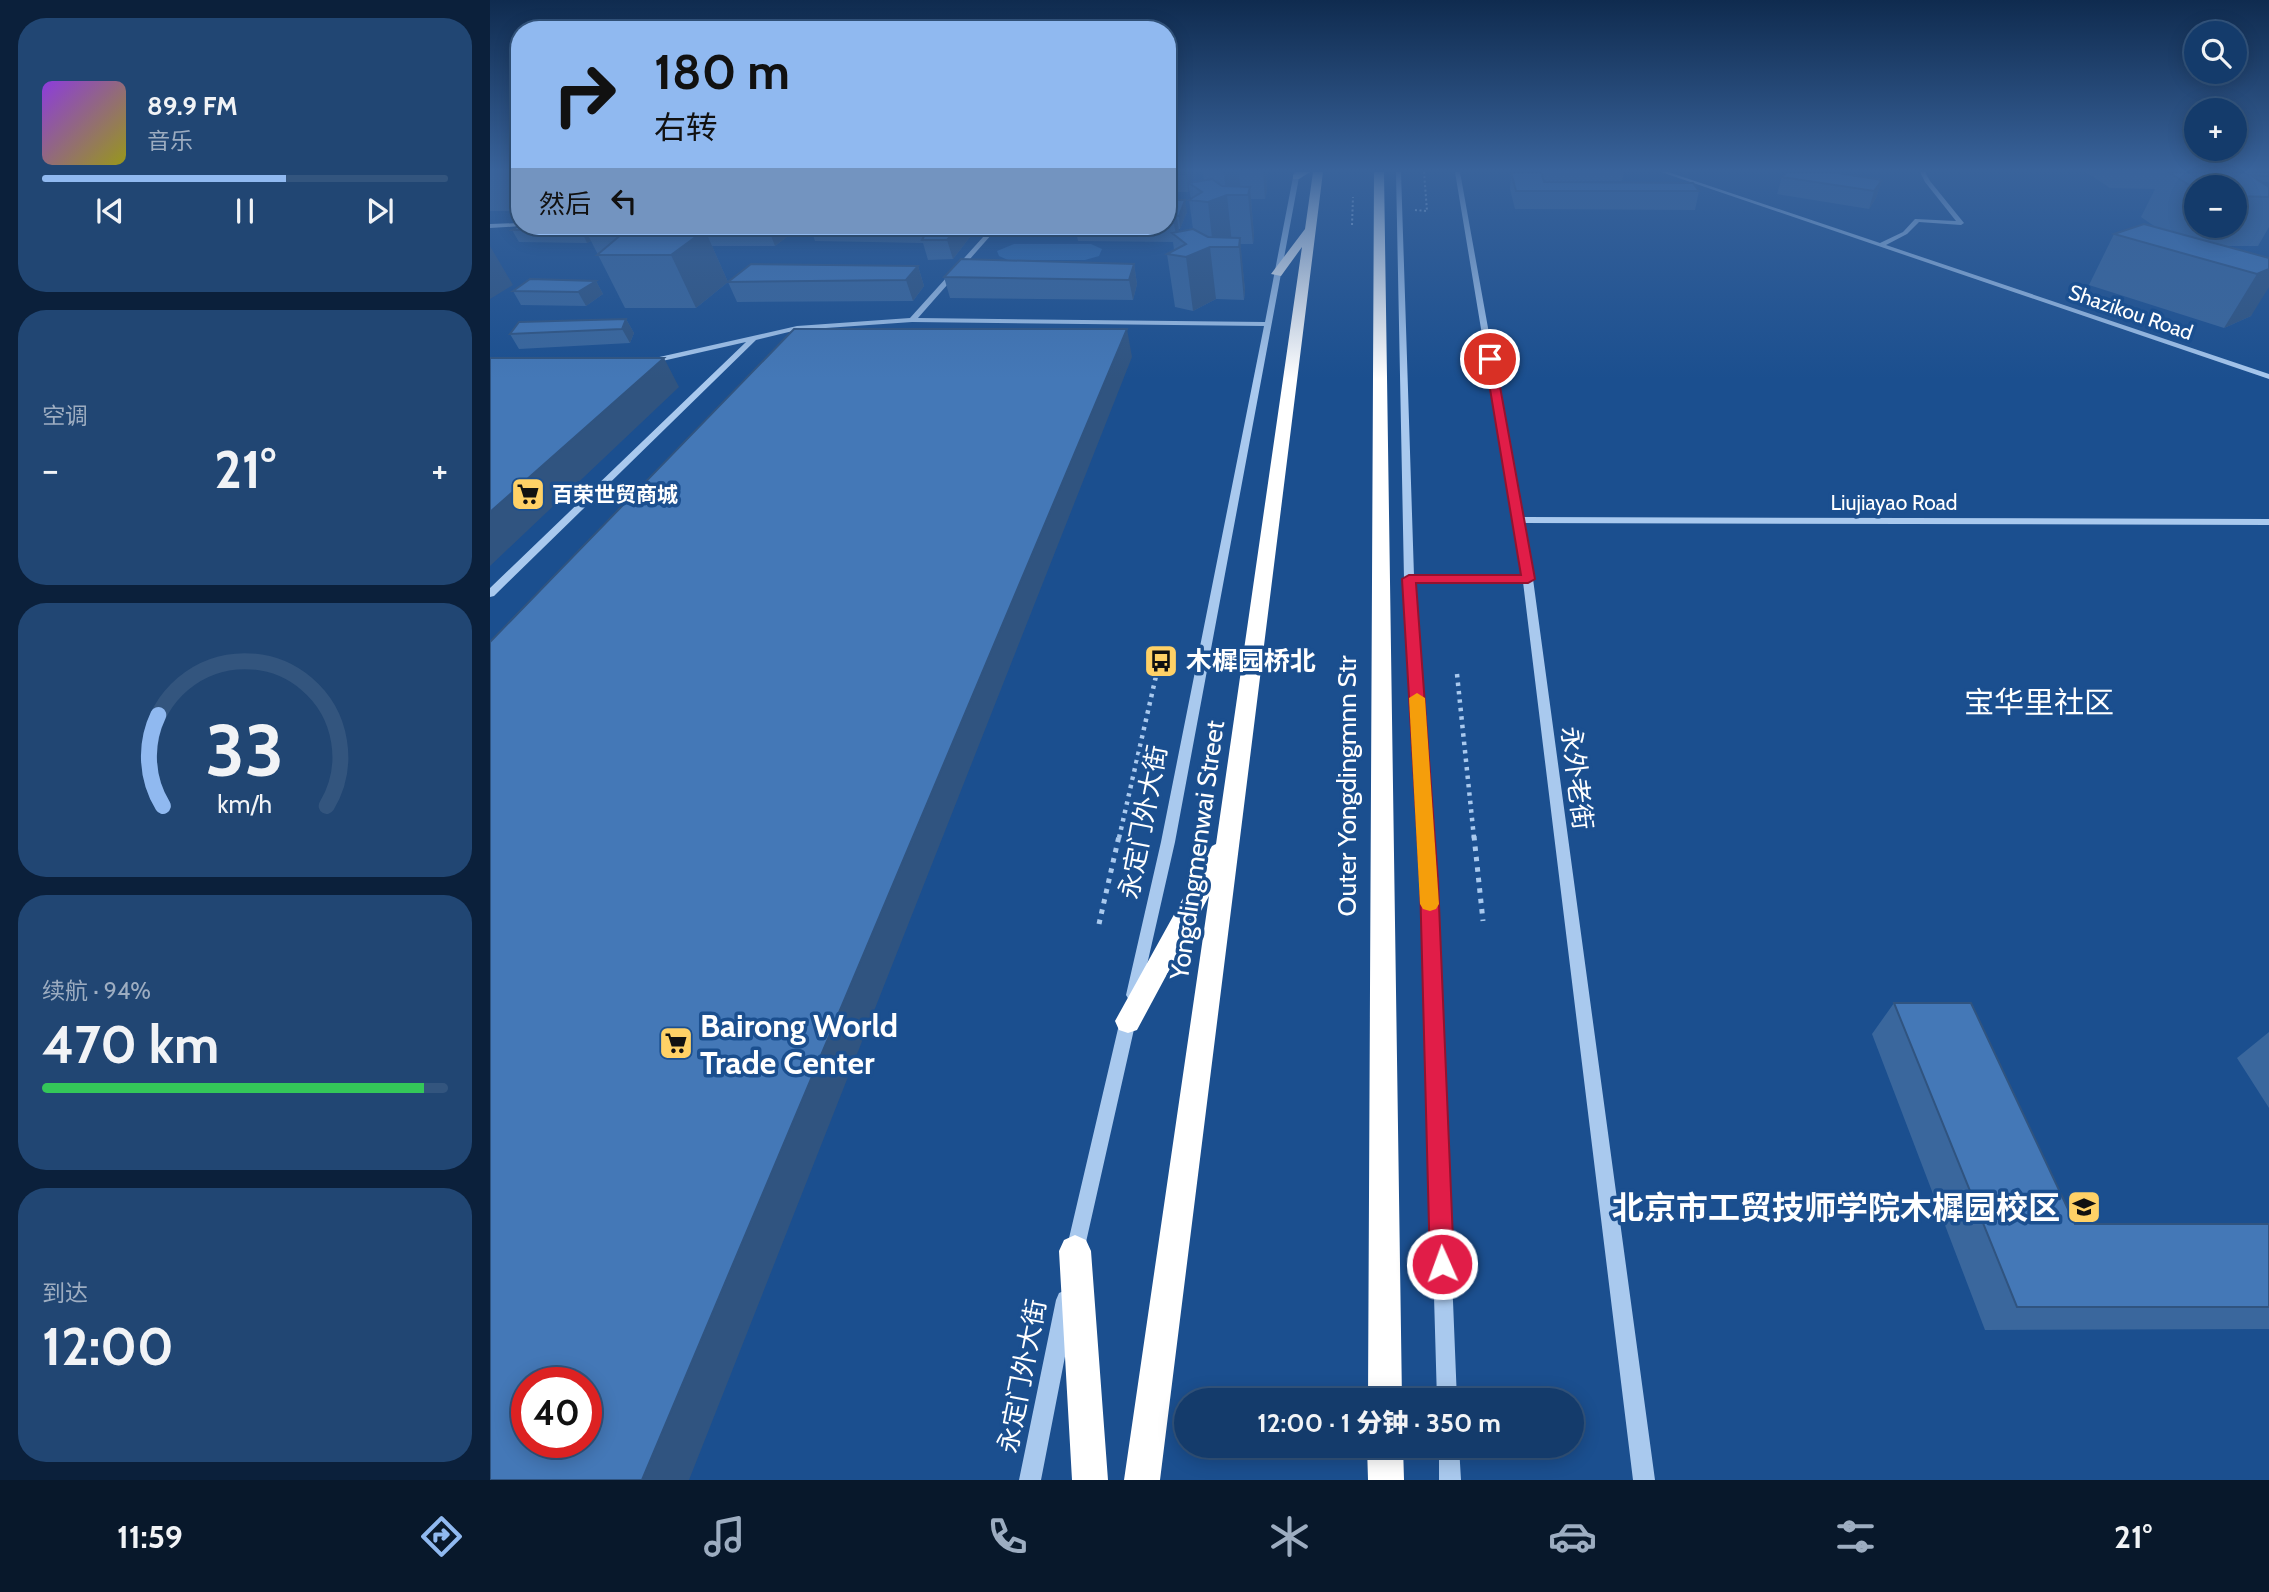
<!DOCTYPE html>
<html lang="zh">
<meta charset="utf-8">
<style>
body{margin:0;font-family:Cabin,"Noto Sans SC",sans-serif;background:#214673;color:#f1f3f6;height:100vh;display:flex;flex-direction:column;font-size:26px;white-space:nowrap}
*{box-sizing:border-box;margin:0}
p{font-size:23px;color:#9dadc1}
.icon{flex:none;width:38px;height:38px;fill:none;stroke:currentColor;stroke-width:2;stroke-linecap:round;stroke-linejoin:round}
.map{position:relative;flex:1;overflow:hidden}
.side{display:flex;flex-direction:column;gap:18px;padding:18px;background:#0b203b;width:490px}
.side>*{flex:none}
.banner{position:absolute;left:21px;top:21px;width:665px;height:214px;border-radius:28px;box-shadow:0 4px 18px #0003,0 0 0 2px #33557e;background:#90b9f0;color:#111;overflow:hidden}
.fabs{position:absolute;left:1694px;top:21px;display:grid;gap:14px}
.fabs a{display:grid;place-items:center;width:63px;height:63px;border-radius:50%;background:#143b6b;box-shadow:0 4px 18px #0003,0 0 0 2px #33557e;font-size:35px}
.speed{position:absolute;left:21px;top:1367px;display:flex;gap:14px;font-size:35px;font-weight:700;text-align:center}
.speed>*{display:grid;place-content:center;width:91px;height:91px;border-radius:50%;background:#143b6b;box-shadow:0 4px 18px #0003,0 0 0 2px #33557e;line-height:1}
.speed .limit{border:10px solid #d22;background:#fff;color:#111}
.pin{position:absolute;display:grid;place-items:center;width:60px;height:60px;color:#fff;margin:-30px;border:4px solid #fff;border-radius:50%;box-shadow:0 2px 7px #0007}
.me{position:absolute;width:77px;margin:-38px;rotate:358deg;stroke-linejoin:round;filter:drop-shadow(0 0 5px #0008)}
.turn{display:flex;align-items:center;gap:24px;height:147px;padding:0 28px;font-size:32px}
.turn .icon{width:91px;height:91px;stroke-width:2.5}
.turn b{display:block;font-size:49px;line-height:60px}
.then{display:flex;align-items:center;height:66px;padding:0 28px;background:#0003;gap:14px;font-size:26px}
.big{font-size:52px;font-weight:800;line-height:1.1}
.side .card{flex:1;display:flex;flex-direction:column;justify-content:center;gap:10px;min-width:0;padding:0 24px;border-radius:28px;background:#214673}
.side .dial{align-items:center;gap:0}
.dial svg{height:182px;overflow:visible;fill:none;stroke:#33557e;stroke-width:7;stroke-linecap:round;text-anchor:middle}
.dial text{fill:#f1f3f6;stroke:none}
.song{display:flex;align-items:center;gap:21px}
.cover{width:84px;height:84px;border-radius:10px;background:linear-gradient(135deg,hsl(270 70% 55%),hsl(60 70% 35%))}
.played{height:7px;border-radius:4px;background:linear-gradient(90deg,#90b9f0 60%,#33557e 60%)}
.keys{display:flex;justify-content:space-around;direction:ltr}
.heat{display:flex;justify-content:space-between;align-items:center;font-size:38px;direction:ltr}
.charge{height:10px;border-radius:5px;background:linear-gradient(90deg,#34c759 94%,#33557e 0)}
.trip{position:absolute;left:684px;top:1388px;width:410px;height:70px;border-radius:35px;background:#143b6b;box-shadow:0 4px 18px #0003,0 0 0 2px #33557e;font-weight:800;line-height:70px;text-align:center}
.menu{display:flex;height:112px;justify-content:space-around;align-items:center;background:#08182b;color:#9dadc1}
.menu .icon{width:49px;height:49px}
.menu .on{color:#90b9f0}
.menu b{font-size:32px;color:#f1f3f6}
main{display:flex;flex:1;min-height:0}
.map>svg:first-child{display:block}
.green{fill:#2e69ad}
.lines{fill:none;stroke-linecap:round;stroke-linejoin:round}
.path-far2{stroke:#a9c9ee;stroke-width:2;stroke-dasharray:2 2.5;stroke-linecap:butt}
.path-far1{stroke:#a9c9ee;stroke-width:4.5;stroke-dasharray:3.5 5;stroke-linecap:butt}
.path{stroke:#a9c9ee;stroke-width:5;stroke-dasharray:4.5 6;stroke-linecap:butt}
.minor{fill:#a9c9ee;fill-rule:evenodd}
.highway{fill:#fff;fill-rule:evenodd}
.wall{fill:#3a679d;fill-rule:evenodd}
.shaded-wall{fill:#305480}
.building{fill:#4478b7;stroke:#305480;stroke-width:2;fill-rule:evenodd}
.route{fill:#e11d48;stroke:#92132f;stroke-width:2}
.slow{fill:#f59e0b}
.labels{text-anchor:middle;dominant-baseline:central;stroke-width:7;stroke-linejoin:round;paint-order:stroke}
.far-street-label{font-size:21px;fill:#fff;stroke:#1b4f8f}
.far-poi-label{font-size:21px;font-weight:bold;fill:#fff;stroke:#1b4f8f;text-anchor:start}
.poi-label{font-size:26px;font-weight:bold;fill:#fff;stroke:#1b4f8f;text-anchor:start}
.street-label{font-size:26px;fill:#fff;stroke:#1b4f8f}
.quarter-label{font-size:30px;fill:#fff;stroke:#1b4f8f}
.near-poi-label{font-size:32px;font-weight:bold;fill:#fff;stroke:#1b4f8f;text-anchor:start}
</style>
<main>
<section class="side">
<div class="card">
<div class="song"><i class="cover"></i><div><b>89.9 FM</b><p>音乐</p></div></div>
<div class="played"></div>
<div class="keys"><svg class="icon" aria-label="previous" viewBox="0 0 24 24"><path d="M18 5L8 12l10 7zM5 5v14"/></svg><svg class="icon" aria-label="pause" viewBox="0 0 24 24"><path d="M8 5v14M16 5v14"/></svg><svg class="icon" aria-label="next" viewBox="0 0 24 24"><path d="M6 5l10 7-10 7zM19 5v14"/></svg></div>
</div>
<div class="card"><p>空调</p>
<div class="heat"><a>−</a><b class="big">21°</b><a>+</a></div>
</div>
<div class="card dial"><svg viewBox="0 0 100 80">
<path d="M14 69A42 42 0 1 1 86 69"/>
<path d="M14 69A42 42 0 0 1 12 29" stroke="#90b9f0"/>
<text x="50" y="56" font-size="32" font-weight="700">33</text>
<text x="50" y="72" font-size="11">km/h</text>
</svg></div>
<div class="card"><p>续航 · 94%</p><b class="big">470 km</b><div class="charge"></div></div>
<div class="card"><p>到达</p><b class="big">12:00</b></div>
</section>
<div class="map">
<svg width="1779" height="1480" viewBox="0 0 1779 1480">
<rect width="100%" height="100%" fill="#1b4f8f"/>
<path class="green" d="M524,244H601L612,249L609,256L595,260H518L509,256L507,251Z"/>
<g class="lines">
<path class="path-far2" d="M925,210L937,211L934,172
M862,225L863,197"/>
<path class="path-far1" d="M967,674L984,838
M629,838L666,676"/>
<path class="path" d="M984,836L993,921
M609,924L629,836"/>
<path class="minor" d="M804,172H810L685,842L649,1000L644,1002L639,1000L636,995L671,842L774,326L422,322L307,330L266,340L4,596L0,597V588L256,342L159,364L155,362L156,360L307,326L420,318L503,226H509L428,318L775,322Z
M906,172H911L924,576H1032L965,172H970L1032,517L1779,519V525L1033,523L1043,579L1165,1480H1143L1033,582H924L946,881L967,1400H947L932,881L914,579Z
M1171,172H1178L1390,243L1413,232L1425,219L1466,221L1435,182L1430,172H1435L1440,181L1474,223L1471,225L1429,222L1417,234L1396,245L1779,374V379Z
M30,223V226H32L0,228V224Z
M639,1009L645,1011L647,1016L594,1251L592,1258L585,1260L578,1258L576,1251L631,1016L633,1011Z
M576,1290L583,1293L586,1300L551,1480H529L566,1300L569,1293Z
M949,1446H969L971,1480H949Z"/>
<path class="highway" d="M809,172H820L809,179H803V175Z
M823,172H833L670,1480H634L719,896L647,1030L638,1033L629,1030L625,1021L722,846L726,844L812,247L791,276L781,274L815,229Z
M884,172H894L912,1400H878Z
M585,1235L596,1240L601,1251L618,1480H582L569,1251L574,1240Z
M877,1446H913L914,1480H878Z"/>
</g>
<path class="wall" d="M0,172H30V211H0Z
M677,172H707L702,183L714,180L713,172H776L777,191L775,199H761L764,236L763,244H750L755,290L754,300L726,299L703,311L685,307L677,254L684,250L683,242L588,241L585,226H677V200L697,212L690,229H688L689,231L703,229L699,200L701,199L699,189L698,192H677Z
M1021,172H1134L1132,181L1054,182L1209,191L1205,210L1025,209L1020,189Z
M1596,172H1779V182H1771L1779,187V227L1768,246H1732L1779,258L1761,316L1734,328L1599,285L1624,234L1667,228L1651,217L1665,189L1620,188ZM1706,187H1745V226H1706Z
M1292,177L1392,180L1386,198L1379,209L1287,194Z
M30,226H200L202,230H215L222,226H299L302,233L285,246H222L238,282L428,266L434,286L423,301L247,302L238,282L206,308H135L101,241L97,243L29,242L22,230Z
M320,226H481L483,233L463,259L438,260L433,243L325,241Z
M644,264L647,284L643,300L460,298L454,277Z
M106,281L113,294L96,306L31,305L23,291Z
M136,319L144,333L140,343L29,349L20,334Z
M1404,1003L1585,1224H1779V1329L1495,1330L1382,1034Z
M1779,1032V1108L1747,1058Z"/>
<path class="shaded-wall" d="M697,172H707L701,185L699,183V189L698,192L696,174Z
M734,172H749L751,195H737L742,244L723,247L718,202L736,195Z
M773,172H776L777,191L775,199Z
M1392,180L1386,198L1379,209L1384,191Z
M760,187L764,236L763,244L758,195Z
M695,200L697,212L690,229L689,216Z
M686,212L689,230L687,237L686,236L684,223Z
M150,226H200L203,232L164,255Z
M290,226H299L302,233L285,246L280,233Z
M468,226H481L483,233L463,259L457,240Z
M94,228L101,241L97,243L91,230Z
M215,230L238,282L206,308L181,255Z
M750,238L755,290L754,300L749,247Z
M0,246L23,285L0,299Z
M720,247L726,299L703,311L696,257Z
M644,264L647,284L643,300L639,280Z
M428,266L434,286L423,301L416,280Z
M1779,269V287L1761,316L1734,328L1767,274Z
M106,281L113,294L96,306L88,292Z
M136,319L144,333L140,343L132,329Z
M637,329L642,357L199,1480H152Z
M174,358L189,387L0,566V512Z"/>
<path class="building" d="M677,172H697L696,174H677Z
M1021,172H1051L1054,182L1203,183L1209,191H1026Z
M1297,172H1341L1392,180L1384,191L1292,177Z
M1678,172H1755L1779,187V197L1745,196V187H1706V189Z
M1741,172H1779V176L1760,175L1755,172Z
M722,179L732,186L760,187L758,195H737L718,202L699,200L712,192L699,183Z
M677,200H695L689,216H687L686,212H677Z
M677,212H686L684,223H677Z
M1654,224L1779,258V269L1767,274L1624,234Z
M30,225L93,226L94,228L91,230H22Z
M222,226H290L280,233H216L215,231Z
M455,226H468L457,240H432L438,229H454Z
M139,228L215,230L181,255H107Z
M703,229L718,237L750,238L749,247H720L696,257L677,254L696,244L682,233Z
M471,259L644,264L639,280L454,277Z
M261,264L428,266L416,280L238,282Z
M40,279L106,281L88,292L23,291Z
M136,319L132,329L20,334L29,322Z
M304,329H637L152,1480H0V642ZM37,1382H96V1442H37Z
M0,358H174L0,512Z
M1404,1003H1481L1585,1224H1779V1307H1527Z"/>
<linearGradient id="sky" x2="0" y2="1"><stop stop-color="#0f2b4f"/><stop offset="0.45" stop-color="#39639b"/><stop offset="1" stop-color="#39639b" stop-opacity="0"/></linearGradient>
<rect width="1779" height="379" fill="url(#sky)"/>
<path class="route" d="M1000,356L1005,359L1045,579L1038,583H926L948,881L964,1264L961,1272L952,1276L944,1272L940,1264L930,881L912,579L919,575H1031L995,359Z"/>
<path class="slow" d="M927,693L935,698L949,904L946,909L940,911L933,909L930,904L919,698Z"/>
<defs>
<g id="supermarket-square" transform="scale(1.75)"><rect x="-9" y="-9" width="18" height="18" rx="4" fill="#ffd166" stroke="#1b4f8f"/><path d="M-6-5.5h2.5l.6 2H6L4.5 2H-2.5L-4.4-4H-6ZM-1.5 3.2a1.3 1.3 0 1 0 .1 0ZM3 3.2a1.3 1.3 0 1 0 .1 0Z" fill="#111"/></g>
<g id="bus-square" transform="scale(1.75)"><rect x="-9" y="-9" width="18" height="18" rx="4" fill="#ffd166" stroke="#1b4f8f"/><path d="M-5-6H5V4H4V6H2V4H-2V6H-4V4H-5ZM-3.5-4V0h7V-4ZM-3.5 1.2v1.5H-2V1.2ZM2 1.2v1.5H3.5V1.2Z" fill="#111"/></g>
<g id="university-square" transform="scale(1.75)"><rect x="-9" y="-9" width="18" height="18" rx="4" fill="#ffd166" stroke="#1b4f8f"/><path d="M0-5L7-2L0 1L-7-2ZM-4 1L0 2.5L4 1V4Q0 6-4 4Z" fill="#111"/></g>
</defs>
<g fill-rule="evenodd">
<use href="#supermarket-square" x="38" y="494"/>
<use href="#bus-square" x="671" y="661"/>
<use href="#supermarket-square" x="186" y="1043"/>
<use href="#university-square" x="1594" y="1207"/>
</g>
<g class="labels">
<g class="far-street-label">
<text transform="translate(1641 312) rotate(19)">Shazikou Road</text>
<text x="1404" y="502">Liujiayao Road</text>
</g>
<g class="far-poi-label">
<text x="62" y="494">百荣世贸商城</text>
</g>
<g class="poi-label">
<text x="696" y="661">木樨园桥北</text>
</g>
<g class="street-label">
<text transform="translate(1087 778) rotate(83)">永外老街</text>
<text transform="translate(857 786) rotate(-90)">Outer Yongdingmnn Str</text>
<text transform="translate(653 822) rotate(-79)">永定门外大街</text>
<text transform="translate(707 850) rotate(-82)">Yongdingmenwai Street</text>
<text transform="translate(532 1376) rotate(-79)">永定门外大街</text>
</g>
<g class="quarter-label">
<text x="1549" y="702">宝华里社区</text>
</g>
<g class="near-poi-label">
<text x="210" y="1025">Bairong World<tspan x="210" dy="37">Trade Center</tspan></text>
<text x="1570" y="1207" text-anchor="end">北京市工贸技师学院木樨园校区</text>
</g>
</g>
</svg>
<div class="fabs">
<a><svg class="icon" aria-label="search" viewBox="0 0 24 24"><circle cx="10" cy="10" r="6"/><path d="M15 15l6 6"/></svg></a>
<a>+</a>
<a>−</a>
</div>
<div class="speed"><div class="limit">40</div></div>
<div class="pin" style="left:1000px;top:359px;background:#d93025"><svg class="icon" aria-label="arrive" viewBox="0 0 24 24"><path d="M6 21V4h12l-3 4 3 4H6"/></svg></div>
<svg class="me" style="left:952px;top:1264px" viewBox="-20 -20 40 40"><circle r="17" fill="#e11d48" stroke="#fff" stroke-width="3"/><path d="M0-11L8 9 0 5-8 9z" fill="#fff"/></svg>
<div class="trip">12:00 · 1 分钟 · 350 m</div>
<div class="banner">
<div class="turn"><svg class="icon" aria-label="right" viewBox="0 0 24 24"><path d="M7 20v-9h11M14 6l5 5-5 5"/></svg><div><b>180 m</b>右转</div></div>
<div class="then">然后<svg class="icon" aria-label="left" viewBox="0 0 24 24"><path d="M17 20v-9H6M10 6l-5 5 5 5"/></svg></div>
</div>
</div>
</main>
<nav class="menu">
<b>11:59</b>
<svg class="icon on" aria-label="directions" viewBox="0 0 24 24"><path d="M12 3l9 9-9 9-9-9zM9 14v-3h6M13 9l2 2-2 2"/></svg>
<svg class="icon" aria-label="music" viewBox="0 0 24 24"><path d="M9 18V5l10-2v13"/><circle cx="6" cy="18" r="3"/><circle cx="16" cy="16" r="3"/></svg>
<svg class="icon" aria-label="phone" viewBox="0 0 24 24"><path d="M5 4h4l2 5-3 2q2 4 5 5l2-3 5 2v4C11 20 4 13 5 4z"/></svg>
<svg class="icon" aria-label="climate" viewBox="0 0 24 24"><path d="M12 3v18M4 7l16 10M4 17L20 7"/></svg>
<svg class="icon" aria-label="car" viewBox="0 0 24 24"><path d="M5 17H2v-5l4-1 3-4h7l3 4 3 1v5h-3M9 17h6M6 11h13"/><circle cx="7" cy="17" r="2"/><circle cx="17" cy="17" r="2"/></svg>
<svg class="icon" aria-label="filters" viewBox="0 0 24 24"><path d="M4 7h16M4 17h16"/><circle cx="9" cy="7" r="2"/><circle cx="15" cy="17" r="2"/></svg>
<b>21°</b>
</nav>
